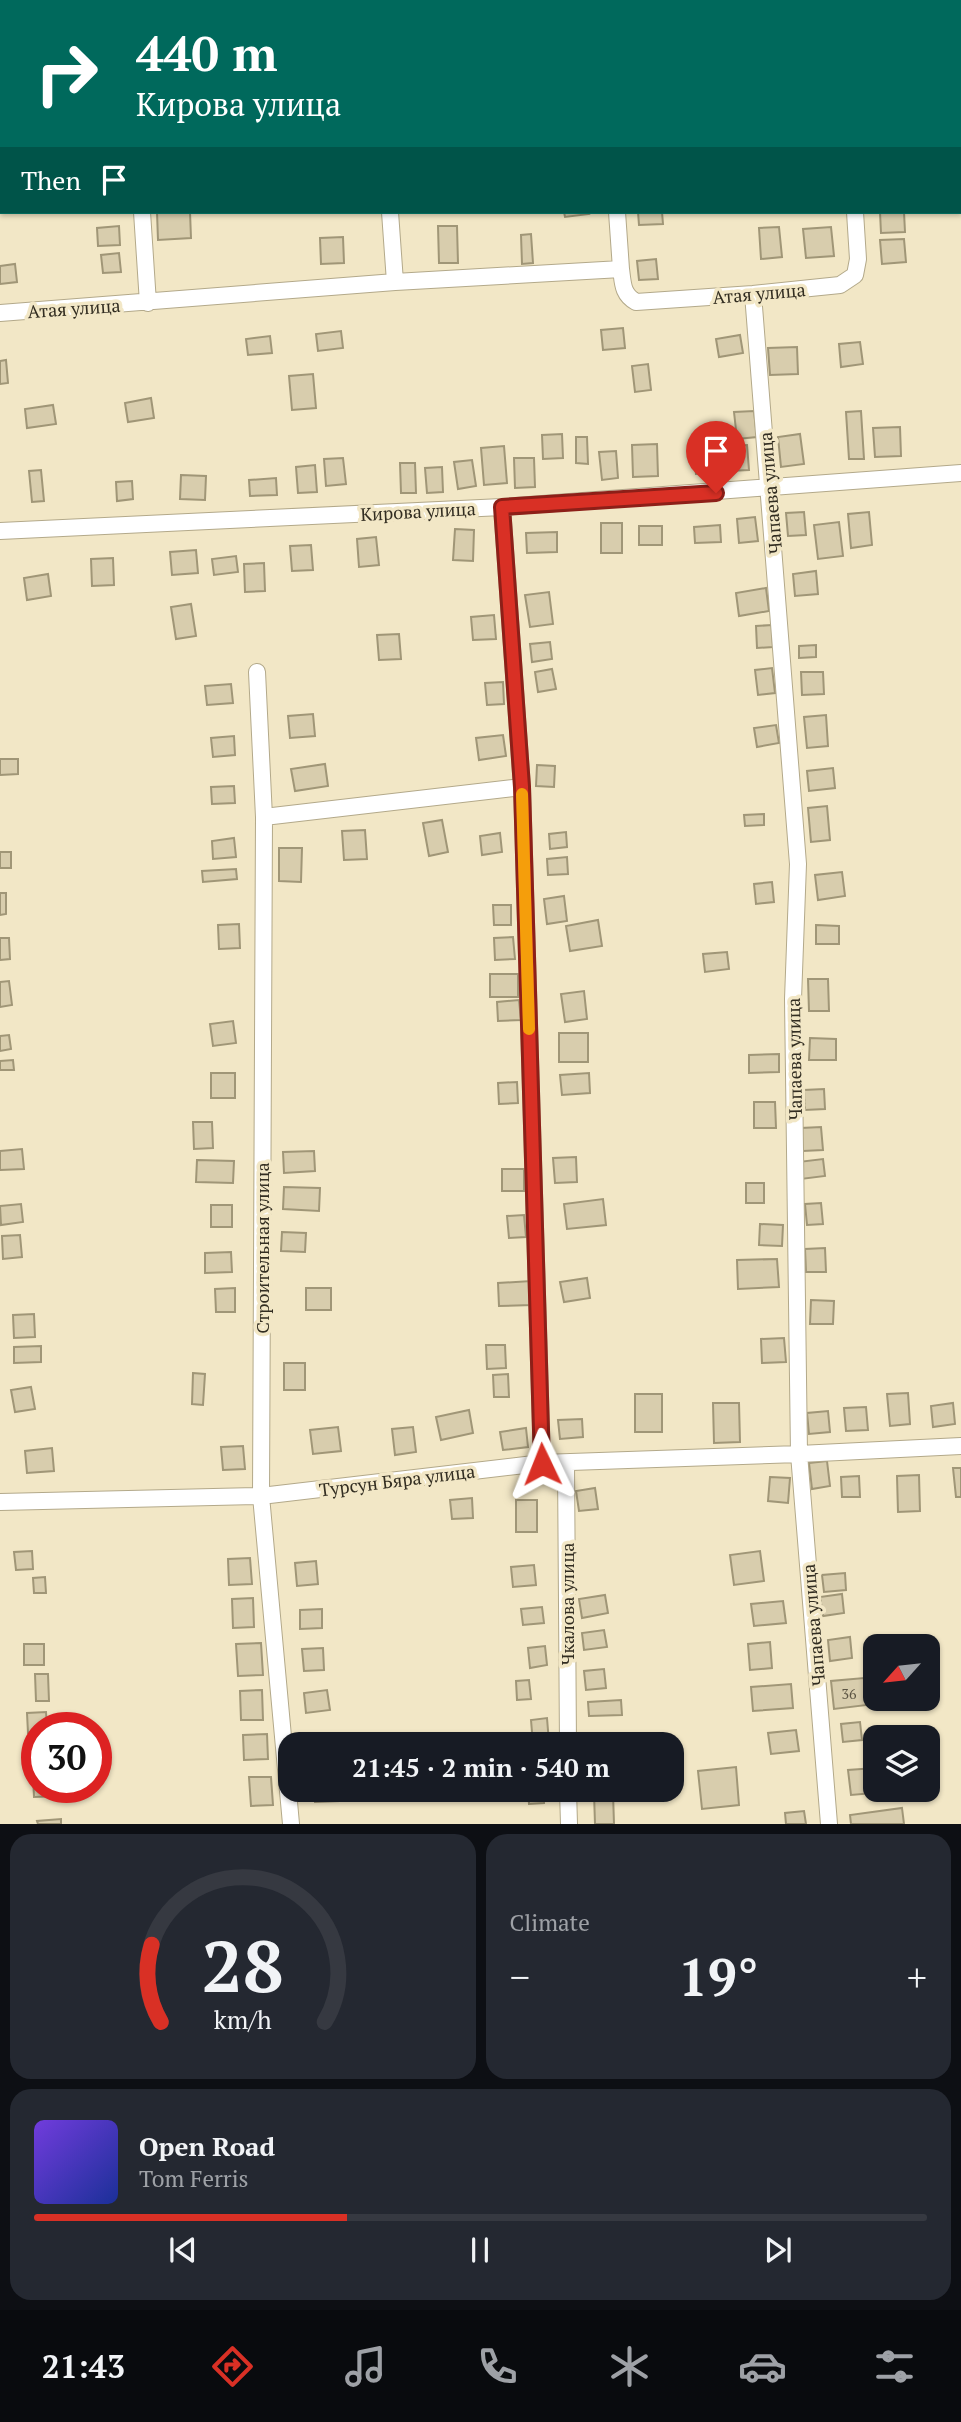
<!DOCTYPE html>
<meta charset="utf-8">
<style>
body{margin:0;font-family:"PT Serif",serif;background:#242831;color:#f1f3f6;height:100vh;display:flex;flex-direction:column;font-size:26px;white-space:nowrap}
*{box-sizing:border-box;margin:0}
p{font-size:23px;color:#9ea1a6}
.icon{flex:none;width:38px;height:38px;fill:none;stroke:currentColor;stroke-width:2;stroke-linecap:round;stroke-linejoin:round}
.map{position:relative;height:1824px;overflow:hidden}
.drawer{display:flex;flex-direction:column;gap:10px;padding:10px;background:#0d0f14;flex:1}
.drawer>*{flex:none}
.guide{position:absolute;left:0px;top:0px;width:962px;height:214px;box-shadow:0 2px 5px #0004;background:#00695c;color:#fff;overflow:hidden}
.needle{width:46px;rotate:243deg}
.controls{position:absolute;left:863px;top:1634px;display:grid;gap:14px}
.controls a{display:grid;place-items:center;width:77px;height:77px;border-radius:14px;background:#171b24;box-shadow:0 2px 5px #0004;font-size:35px}
.speed{position:absolute;left:21px;top:1712px;display:flex;gap:14px;font-size:35px;font-weight:700;text-align:center}
.speed>*{display:grid;place-content:center;width:91px;height:91px;border-radius:50%;background:#171b24;box-shadow:0 2px 5px #0004;line-height:1}
.speed .limit{border:10px solid #d22;background:#fff;color:#111}
.pin{position:absolute;display:grid;place-items:center;width:60px;height:60px;color:#fff;margin:-72px -30px;border-radius:50% 50% 50% 0;rotate:-45deg;box-shadow:0 0 7px #0007}
.pin .icon{rotate:45deg}
.me{position:absolute;width:77px;margin:-38px;rotate:358deg;stroke-linejoin:round;filter:drop-shadow(0 0 5px #0008)}
.turn{display:flex;align-items:center;gap:24px;height:147px;padding:0 21px;font-size:32px}
.turn .icon{width:91px;height:91px;stroke-width:2.5}
.turn b{display:block;font-size:49px;line-height:60px}
.then{display:flex;align-items:center;height:66px;padding:0 21px;background:#0003;gap:14px;font-size:26px}
.big{font-size:52px;font-weight:600;line-height:1.1}
.drawer .card{flex:1;display:flex;flex-direction:column;justify-content:center;gap:10px;min-width:0;padding:0 24px;border-radius:21px;background:#242831}
.drawer .dial{align-items:center;gap:0}
.dial svg{height:182px;overflow:visible;fill:none;stroke:#363941;stroke-width:7;stroke-linecap:round;text-anchor:middle}
.dial text{fill:#f1f3f6;stroke:none}
.song{display:flex;align-items:center;gap:21px}
.cover{width:84px;height:84px;border-radius:10px;background:linear-gradient(135deg,hsl(260 70% 55%),hsl(230 70% 35%))}
.played{height:7px;border-radius:4px;background:linear-gradient(90deg,#d93025 35%,#363941 35%)}
.keys{display:flex;justify-content:space-around;direction:ltr}
.heat{display:flex;justify-content:space-between;align-items:center;font-size:38px;direction:ltr}
.drawer .tiles{flex:1;display:grid;gap:10px;grid-template-columns:1fr 1fr}
.card:last-child{grid-column:span 2}
.trip{position:absolute;left:278px;top:1732px;width:406px;height:70px;border-radius:21px;background:#171b24;box-shadow:0 2px 5px #0004;font-weight:600;line-height:70px;text-align:center}
.tabs{display:flex;height:112px;justify-content:space-around;align-items:center;background:#090b0e;color:#9ea1a6}
.tabs .icon{width:49px;height:49px}
.tabs .current{color:#d93025}
.tabs b{font-size:32px;color:#f1f3f6}
.map>svg:first-child{display:block}
.building{fill:#d8cdad;stroke:#a09677;stroke-width:2}
.lines{fill:none;stroke-linecap:round;stroke-linejoin:round}
.street-casing{stroke:#b3a98a;stroke-width:18}
.street{stroke:#fff;stroke-width:16}
.route-casing{stroke:#8d1f18;stroke-width:18}
.route{stroke:#d93025;stroke-width:12}
.slow{stroke:#f59e0b;stroke-width:12}
.labels{text-anchor:middle;dominant-baseline:central;stroke-width:7;stroke-linejoin:round;paint-order:stroke}
.number-label{font-size:14px;fill:#5c5544}
.street-label{font-size:18px;fill:#322d21;stroke:#f2e7c6}
</style>
<div class="map">
<svg width="961" height="1824" viewBox="0 0 961 1824">
<rect width="100%" height="100%" fill="#f2e7c6"/>
<path class="building" d="M157,212H190L191,238L158,240Z
M564,212H588L589,214L565,217Z
M638,212H662L663,224L639,225Z
M880,212H904L905,232L881,233Z
M119,226L120,245L98,246L97,228Z
M438,226H457L458,263H439Z
M779,227L782,257L761,259L759,228Z
M831,227L834,256L806,258L803,229Z
M531,234L533,263L522,264L521,235Z
M343,237L344,263L321,264L320,238Z
M904,239L906,262L882,264L880,240Z
M119,253L121,272L103,273L101,255Z
M656,259L658,279L639,280L637,261Z
M15,264L17,282L0,284V266Z
M623,328L625,348L603,350L601,330Z
M341,331L343,348L318,351L316,334Z
M740,335L743,353L719,357L716,339Z
M270,336L272,353L248,355L246,339Z
M860,342L863,364L841,367L839,344Z
M797,347L798,374L770,375L768,348Z
M6,360L8,383L0,384V361Z
M648,364L651,390L635,392L632,366Z
M313,374L316,408L292,410L289,376Z
M151,398L154,418L128,422L125,403Z
M53,405L56,424L27,428L25,409Z
M754,411L757,437L737,439L734,412Z
M861,411L864,459H849L846,412Z
M900,427L901,456L875,457L873,428Z
M562,434L563,458L543,459L542,435Z
M800,434L804,464L781,467L778,437Z
M576,437H587L588,464L576,463Z
M714,440L718,472L696,474L693,442Z
M657,444L658,476L633,477L632,445Z
M747,445L749,470L728,471L727,446Z
M504,446L507,483L484,485L481,448Z
M616,451L618,478L602,480L599,452Z
M343,458L346,484L326,486L324,459Z
M514,458H534L535,487L515,488Z
M472,460L476,486L458,489L454,462Z
M400,463H415L416,493H401Z
M315,465L317,492L298,493L296,467Z
M442,467L443,492L427,493L425,468Z
M41,470L44,501L32,502L29,471Z
M181,475L206,476L205,500L180,499Z
M276,478L277,495L250,496L249,480Z
M132,481L133,499L117,501L116,482Z
M804,512L806,535L788,536L786,513Z
M869,512L872,545L851,548L848,514Z
M755,517L758,541L739,543L737,519Z
M839,522L843,556L818,559L814,525Z
M601,523H622V553H601Z
M720,525L721,542L695,543L694,527Z
M639,526H662V545H639Z
M455,529L474,530L473,561L453,560Z
M557,532V552L527,553L526,533Z
M376,537L379,565L359,567L357,539Z
M311,545L313,570L292,571L290,546Z
M196,550L198,573L172,575L170,552Z
M236,556L238,572L214,575L212,559Z
M113,558L114,585L92,586L91,559Z
M264,563L265,591L245,592L244,564Z
M816,571L818,594L795,596L793,574Z
M48,574L51,596L27,600L24,578Z
M766,588L769,611L739,616L736,593Z
M549,592L553,624L530,627L525,595Z
M191,604L196,636L176,639L171,607Z
M494,615L496,639L473,640L471,617Z
M772,625L773,647L757,648L756,626Z
M399,634L401,659L379,660L377,635Z
M550,642L552,659L532,662L530,644Z
M816,645V657L799,658V646Z
M772,668L775,693L758,695L755,670Z
M552,669L556,689L538,692L535,672Z
M801,672H823L824,694L802,695Z
M503,682L504,704L487,705L485,683Z
M231,684L233,703L207,705L205,686Z
M313,714L315,736L290,738L288,716Z
M826,715L828,746L807,748L804,717Z
M776,725L779,743L757,747L754,728Z
M503,735L506,756L479,760L476,738Z
M234,736L235,755L213,757L211,738Z
M0,759H18V774L0,775Z
M325,764L328,786L295,791L291,769Z
M537,765L555,766L554,787L536,786Z
M833,768L835,788L809,791L807,771Z
M234,786L235,803L212,804L211,787Z
M827,806L830,840L811,842L808,808Z
M764,814V825L745,826L744,815Z
M442,820L448,852L429,856L423,823Z
M365,830L367,859L344,860L342,831Z
M566,832L567,847L550,849L549,834Z
M500,833L502,852L482,855L480,836Z
M234,838L236,857L213,859L212,841Z
M279,848H302L301,882L279,881Z
M0,852H11V868H0Z
M567,857L568,874L548,875L547,859Z
M236,869L237,879L203,882L202,871Z
M842,872L845,896L818,900L815,875Z
M772,882L774,902L756,904L754,884Z
M0,893H6V914L0,915Z
M564,896L567,921L547,924L544,899Z
M493,905H511V925H494Z
M598,920L602,946L570,951L566,926Z
M239,924L240,948L219,949L218,925Z
M816,925L839,926V944H816Z
M513,937L515,959L495,960L494,938Z
M0,938H9L10,959L0,960Z
M727,952L729,969L705,972L703,954Z
M490,974H518V997H490Z
M808,979H828L829,1011H809Z
M9,981L12,1005L0,1007V982Z
M584,991L587,1019L565,1022L561,994Z
M519,1000L521,1020L498,1021L497,1002Z
M233,1021L236,1043L213,1046L210,1024Z
M559,1033H588V1062H559Z
M9,1035L11,1049L0,1051V1036Z
M810,1038L836,1039V1060H809Z
M779,1054V1072L749,1073V1055Z
M13,1060L14,1070H0V1061Z
M211,1073H235V1098H211Z
M589,1073L590,1093L562,1095L560,1075Z
M517,1082L518,1103L499,1104L498,1083Z
M824,1089L825,1109L805,1110L804,1090Z
M754,1102H775L776,1128H754Z
M193,1122H212L213,1148L194,1149Z
M821,1127L823,1150L803,1151L801,1128Z
M22,1149L24,1169L0,1170V1151Z
M314,1151L315,1171L284,1173L283,1152Z
M576,1157L577,1182L555,1183L553,1158Z
M823,1159L825,1176L801,1179L798,1162Z
M197,1160L234,1161L233,1183L196,1182Z
M502,1169H524V1191H502Z
M746,1183H764V1203H746Z
M284,1187L320,1188L319,1211L283,1209Z
M603,1199L606,1225L567,1229L564,1204Z
M821,1203L823,1224L807,1225L805,1204Z
M21,1204L23,1222L1,1225L0,1206Z
M211,1205H232V1227H211Z
M524,1215L526,1237L509,1238L507,1216Z
M760,1224L783,1225L782,1246L759,1245Z
M282,1232L306,1233L305,1252L281,1251Z
M20,1235L22,1257L3,1259L2,1236Z
M825,1248L826,1272H806L805,1249Z
M231,1252L232,1272L205,1273V1253Z
M777,1259L779,1287L738,1289L737,1260Z
M587,1278L590,1298L564,1302L560,1282Z
M531,1281L532,1305L499,1306L498,1283Z
M235,1288V1312H216L215,1289Z
M306,1288H331V1310H306Z
M811,1300L834,1301L833,1324H810Z
M34,1314L35,1337L14,1338L13,1315Z
M784,1338L786,1362L762,1363L761,1339Z
M486,1345H505L506,1368L487,1369Z
M41,1346V1362L14,1363V1347Z
M284,1363H305V1390H284Z
M193,1373L205,1374L203,1405L192,1404Z
M508,1374L509,1397H494L493,1375Z
M31,1387L35,1409L15,1412L11,1390Z
M908,1393L910,1424L890,1426L887,1394Z
M635,1394H662V1432H635Z
M713,1403H739L740,1442L714,1443Z
M953,1403L955,1424L933,1427L931,1406Z
M866,1407L868,1430L846,1431L844,1408Z
M469,1410L473,1433L441,1440L436,1417Z
M828,1411L830,1432L809,1434L807,1413Z
M582,1419L583,1437L560,1439L558,1420Z
M338,1427L341,1451L313,1454L310,1430Z
M413,1427L416,1452L395,1455L392,1429Z
M526,1428L528,1447L503,1450L500,1432Z
M243,1446L245,1469L223,1470L221,1447Z
M52,1448L54,1471L27,1473L25,1451Z
M827,1461L830,1486L812,1489L809,1463Z
M953,1468H961V1497H956Z
M919,1475L920,1511L898,1512L897,1476Z
M859,1476L860,1497H842L841,1477Z
M770,1477L790,1478L788,1503L768,1501Z
M595,1488L598,1509L579,1511L576,1491Z
M472,1498L473,1518L452,1519L450,1500Z
M516,1500H537V1532H516Z
M32,1551L33,1569L16,1570L14,1552Z
M760,1551L764,1581L734,1585L730,1555Z
M250,1558L252,1584L229,1585L228,1559Z
M316,1561L318,1584L297,1586L295,1563Z
M534,1565L536,1585L513,1587L511,1567Z
M845,1573L846,1590L824,1592L822,1575Z
M45,1577L46,1593H34L33,1578Z
M842,1594L844,1613L823,1616L820,1597Z
M605,1595L608,1613L582,1618L579,1599Z
M253,1598L254,1627L233,1628L232,1599Z
M783,1601L786,1623L754,1626L751,1604Z
M542,1607L544,1623L523,1625L521,1609Z
M322,1609V1628L300,1629V1610Z
M604,1630L607,1647L584,1650L582,1633Z
M850,1637L852,1658L830,1661L828,1640Z
M770,1642L772,1668L750,1670L748,1644Z
M261,1643L263,1675L238,1676L236,1644Z
M24,1644H44V1665H24Z
M545,1646L547,1665L530,1668L528,1648Z
M323,1648L324,1670L304,1671L302,1649Z
M604,1669L606,1688L586,1690L584,1671Z
M35,1674H48L49,1701H36Z
M864,1678L867,1705L834,1709L831,1681Z
M529,1680L531,1699L517,1700L516,1681Z
M791,1684L793,1708L753,1711L751,1687Z
M262,1690L263,1720H241L240,1691Z
M327,1690L330,1710L306,1713L304,1693Z
M621,1700L622,1715L589,1716L588,1702Z
M46,1712L47,1727H37V1732L28,1733L27,1713Z
M547,1718L549,1743L533,1744L531,1720Z
M860,1722L862,1740L843,1742L841,1724Z
M796,1730L799,1751L771,1754L768,1733Z
M267,1734L268,1759L244,1760L243,1735Z
M333,1737V1745H311V1738Z
M736,1767L739,1805L702,1809L698,1771Z
M875,1768V1790H885V1792L851,1795L848,1770Z
M33,1775H37V1787H62V1796L34,1797Z
M249,1777H271L273,1805L251,1806Z
M314,1790H338L339,1801L315,1802Z
M528,1790H544V1803L529,1804Z
M594,1793H613L614,1824H595Z
M902,1808L904,1824H851L850,1815Z
M804,1811L806,1824H786L785,1813Z
M61,1819V1824H38L37,1821Z"/>
<g class="lines">
<g class="street-casing">
<path id="street" d="M128,0V2
M375,0L376,2
M602,0V2
M840,0V2
M142,212L148,303
M390,212L395,282
M617,212L621,269
M753,294L798,864L793,999L799,1454L829,1824
M0,313L395,282L621,269C623,283 622,294 636,302L753,294L840,285L855,275L858,259L855,212
M502,507L522,787L542,1463
M0,531L502,507L961,473
M257,672L264,817L261,1496L291,1824
M264,817L522,787
M566,1464L568,1745
M0,1502L261,1496L542,1463L799,1454L961,1446
M568,1790L569,1824"/>
</g>
<use href="#street" class="street"/>
</g>
<g class="lines">
<g class="route-casing">
<path id="route" d="M542,1464L522,787L502,507L716,493"/>
</g>
<use href="#route" class="route"/>
<path class="slow" d="M522,794L529,1029"/>
</g>
<g class="labels">
<g class="number-label">
<text x="849" y="1693">36</text>
</g>
<g class="street-label">
<text transform="translate(759 293) rotate(-5)">Атая улица</text>
<text transform="translate(74 308) rotate(-4)">Атая улица</text>
<text transform="translate(770 493) rotate(-95)">Чапаева улица</text>
<text transform="translate(418 511) rotate(-3)">Кирова улица</text>
<text transform="translate(794 1059) rotate(-91)">Чапаева улица</text>
<text transform="translate(262 1248) rotate(-90)">Строительная улица</text>
<text transform="translate(397 1480) rotate(-7)">Турсун Бяра улица</text>
<text transform="translate(567 1604) rotate(-90)">Чкалова улица</text>
<text transform="translate(813 1625) rotate(-95)">Чапаева улица</text>
</g>
</g>
</svg>
<div class="controls">
<a><svg class="needle" viewBox="-14 -14 28 28"><path d="M0-13l5 13h-10z" fill="#e53935"/><path d="M0 13l5-13h-10z" fill="#9ea1a6"/></svg></a>
<a><svg class="icon" aria-label="layers" viewBox="0 0 24 24"><path d="M12 4l9 5-9 5-9-5zM3 14l9 5 9-5"/></svg></a>
</div>
<div class="speed"><div class="limit">30</div></div>
<div class="pin" style="left:716px;top:493px;background:#d93025"><svg class="icon" aria-label="arrive" viewBox="0 0 24 24"><path d="M6 21V4h12l-3 4 3 4H6"/></svg></div>
<svg class="me" style="left:542px;top:1464px" viewBox="-20 -20 40 40"><path d="M0-17L14 15 0 8-14 15z" fill="#d93025" stroke="#fff" stroke-width="4"/></svg>
<div class="trip">21:45 · 2 min · 540 m</div>
<div class="guide">
<div class="turn"><svg class="icon" aria-label="right" viewBox="0 0 24 24"><path d="M7 20v-9h11M14 6l5 5-5 5"/></svg><div><b>440 m</b>Кирова улица</div></div>
<div class="then">Then<svg class="icon" aria-label="arrive" viewBox="0 0 24 24"><path d="M6 21V4h12l-3 4 3 4H6"/></svg></div>
</div>
</div>
<section class="drawer">
<div class="tiles">
<div class="card dial"><svg viewBox="0 0 100 80">
<path d="M14 69A42 42 0 1 1 86 69"/>
<path d="M14 69A42 42 0 0 1 10 35" stroke="#d93025"/>
<text x="50" y="56" font-size="32" font-weight="700">28</text>
<text x="50" y="72" font-size="11">km/h</text>
</svg></div>
<div class="card"><p>Climate</p>
<div class="heat"><a>−</a><b class="big">19°</b><a>+</a></div>
</div>
<div class="card">
<div class="song"><i class="cover"></i><div><b>Open Road</b><p>Tom Ferris</p></div></div>
<div class="played"></div>
<div class="keys"><svg class="icon" aria-label="previous" viewBox="0 0 24 24"><path d="M18 5L8 12l10 7zM5 5v14"/></svg><svg class="icon" aria-label="pause" viewBox="0 0 24 24"><path d="M8 5v14M16 5v14"/></svg><svg class="icon" aria-label="next" viewBox="0 0 24 24"><path d="M6 5l10 7-10 7zM19 5v14"/></svg></div>
</div>
</div>
</section>
<nav class="tabs">
<b>21:43</b>
<svg class="icon current" aria-label="directions" viewBox="0 0 24 24"><path d="M12 3l9 9-9 9-9-9zM9 14v-3h6M13 9l2 2-2 2"/></svg>
<svg class="icon" aria-label="music" viewBox="0 0 24 24"><path d="M9 18V5l10-2v13"/><circle cx="6" cy="18" r="3"/><circle cx="16" cy="16" r="3"/></svg>
<svg class="icon" aria-label="phone" viewBox="0 0 24 24"><path d="M5 4h4l2 5-3 2q2 4 5 5l2-3 5 2v4C11 20 4 13 5 4z"/></svg>
<svg class="icon" aria-label="climate" viewBox="0 0 24 24"><path d="M12 3v18M4 7l16 10M4 17L20 7"/></svg>
<svg class="icon" aria-label="car" viewBox="0 0 24 24"><path d="M5 17H2v-5l4-1 3-4h7l3 4 3 1v5h-3M9 17h6M6 11h13"/><circle cx="7" cy="17" r="2"/><circle cx="17" cy="17" r="2"/></svg>
<svg class="icon" aria-label="filters" viewBox="0 0 24 24"><path d="M4 7h16M4 17h16"/><circle cx="9" cy="7" r="2"/><circle cx="15" cy="17" r="2"/></svg>
</nav>
